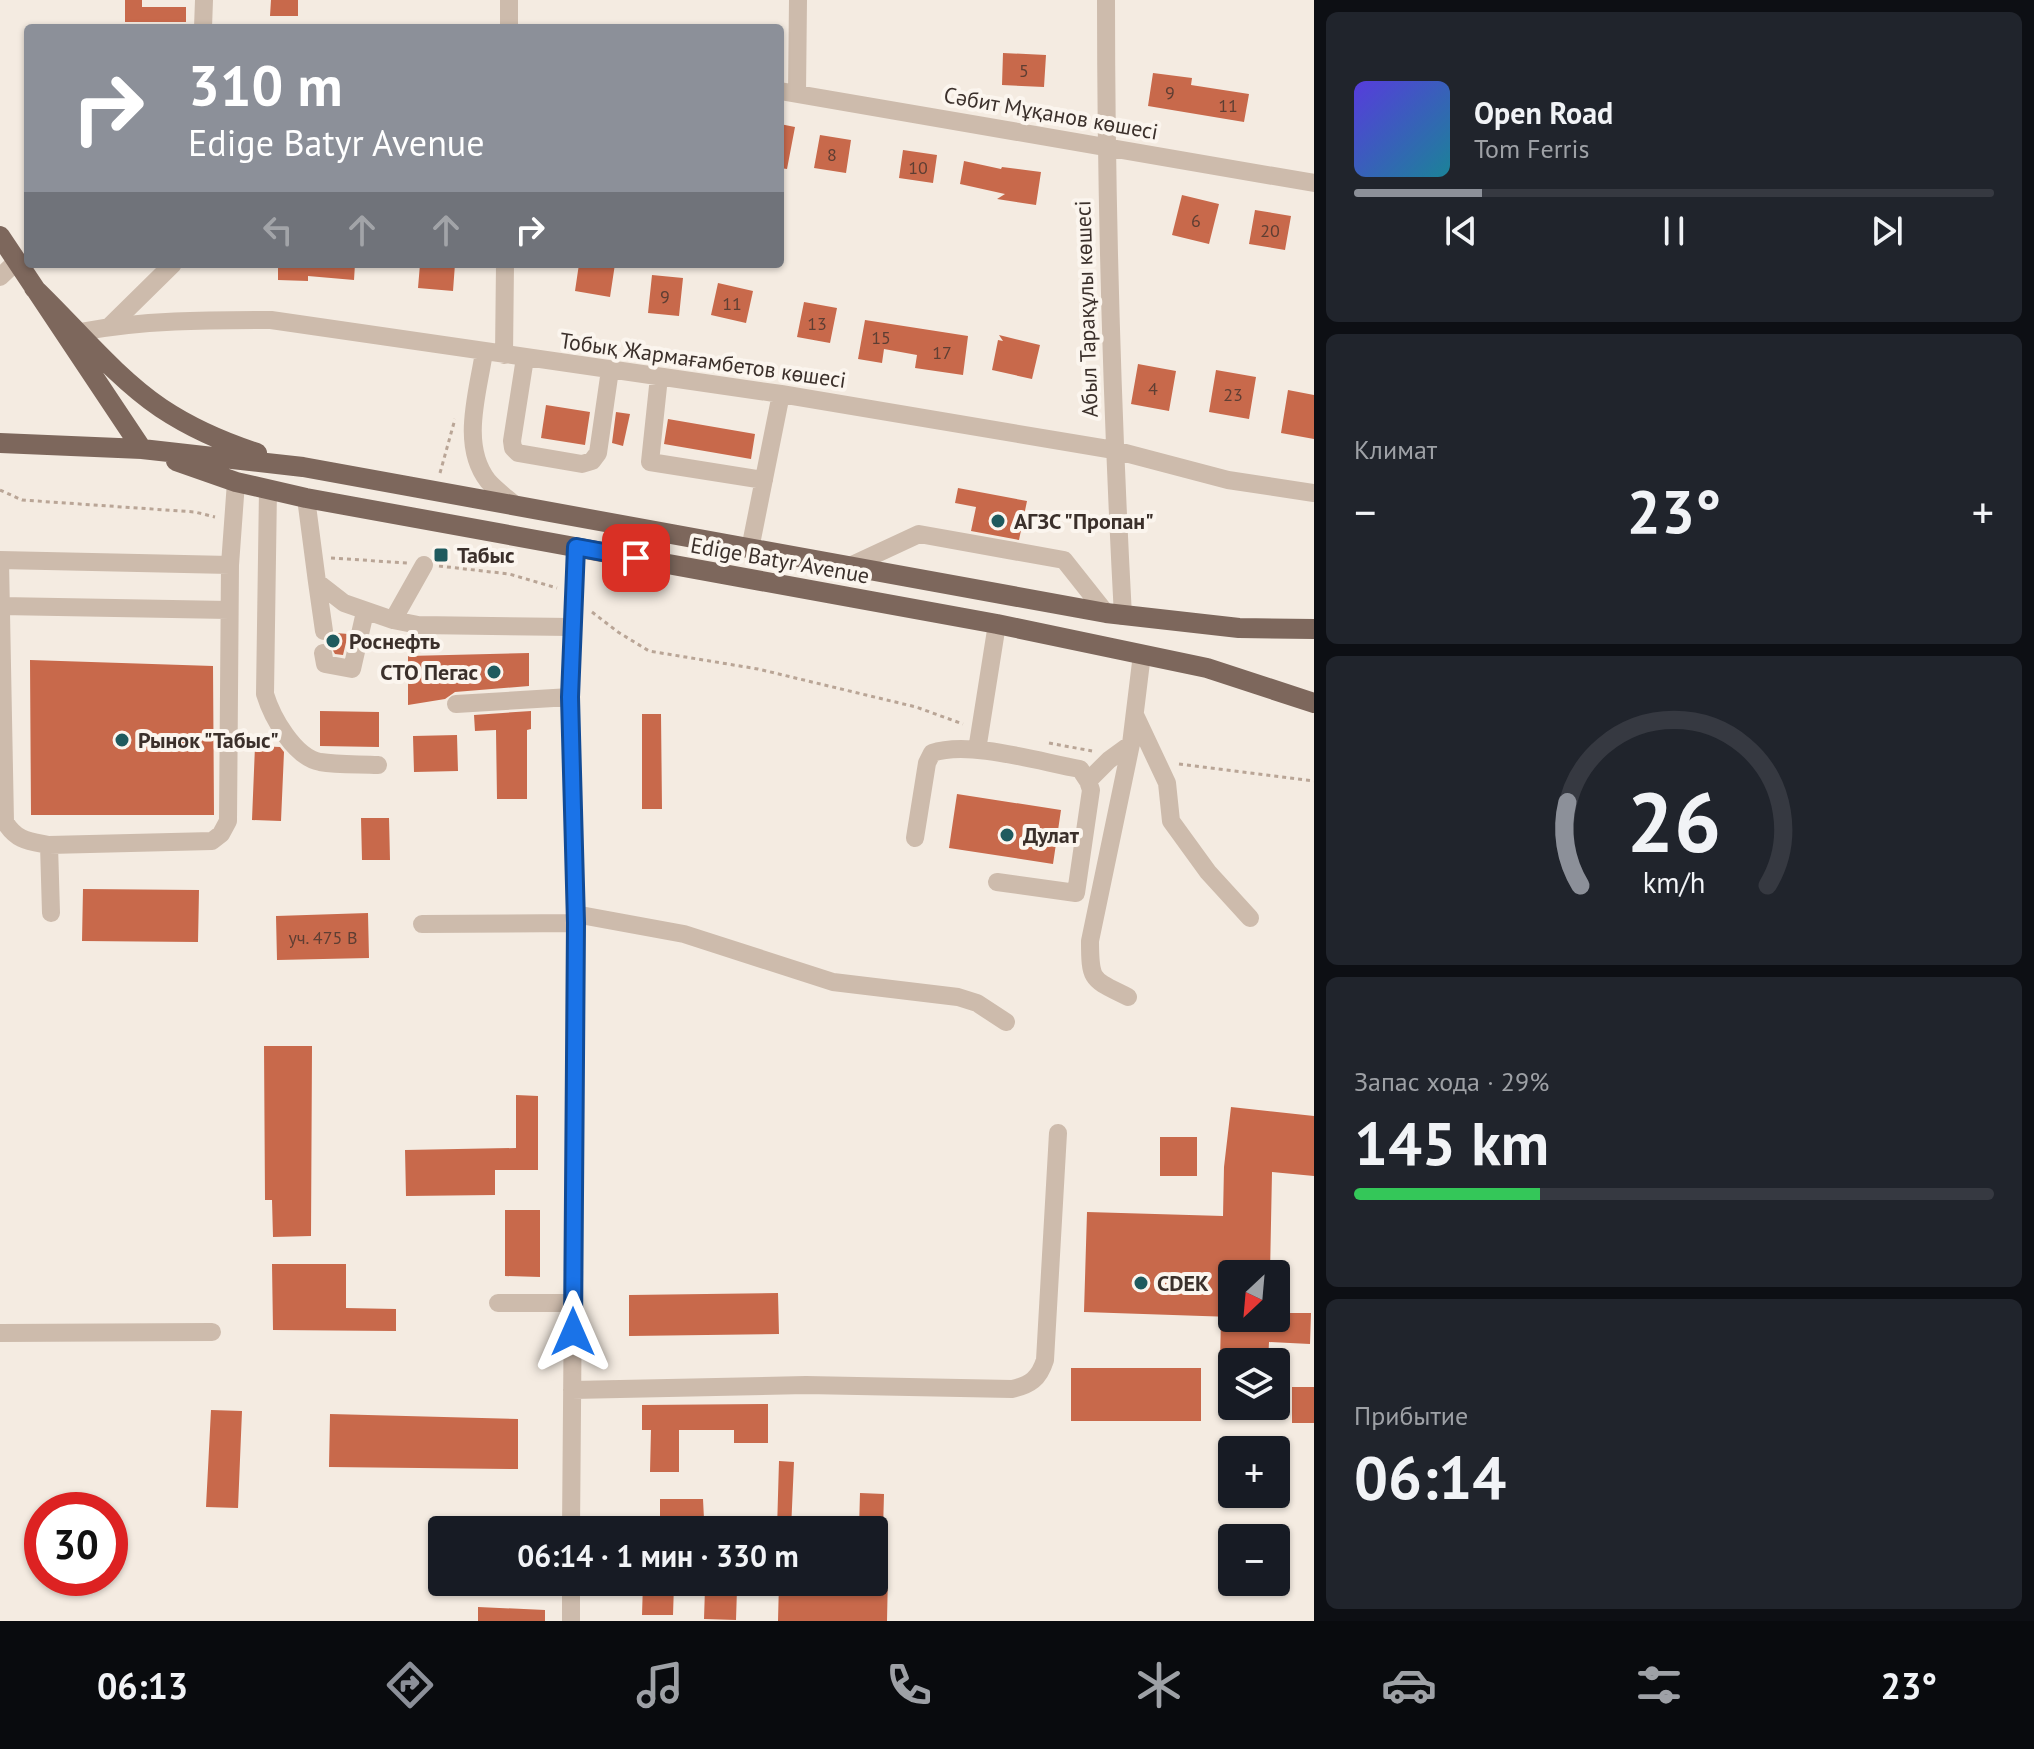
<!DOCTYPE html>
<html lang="ru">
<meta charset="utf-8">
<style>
body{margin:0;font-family:"PT Sans",sans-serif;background:#20242c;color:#f1f3f6;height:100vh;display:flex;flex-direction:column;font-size:30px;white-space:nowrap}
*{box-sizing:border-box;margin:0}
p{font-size:26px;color:#9ea1a6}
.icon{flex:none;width:44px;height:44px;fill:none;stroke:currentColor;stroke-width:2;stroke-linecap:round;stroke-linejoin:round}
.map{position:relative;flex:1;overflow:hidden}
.drawer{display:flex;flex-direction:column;gap:12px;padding:12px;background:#0d0f14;width:720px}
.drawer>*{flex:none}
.top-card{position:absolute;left:24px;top:24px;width:760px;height:244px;border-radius:8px;box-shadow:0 2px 6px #0004;background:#8c9099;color:#fff;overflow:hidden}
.needle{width:52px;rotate:206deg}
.buttons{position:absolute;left:1218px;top:1260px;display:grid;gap:16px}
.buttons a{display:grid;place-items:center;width:72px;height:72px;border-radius:8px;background:#171b24;box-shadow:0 2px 6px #0004;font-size:40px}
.speed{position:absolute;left:24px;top:1492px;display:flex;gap:16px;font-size:40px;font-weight:700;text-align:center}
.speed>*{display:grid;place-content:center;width:104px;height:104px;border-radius:50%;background:#171b24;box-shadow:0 2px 6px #0004;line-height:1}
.speed .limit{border:12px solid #d22;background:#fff;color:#111}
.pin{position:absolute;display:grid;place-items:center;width:68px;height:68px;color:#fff;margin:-34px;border-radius:16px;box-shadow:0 4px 12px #0006}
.me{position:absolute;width:88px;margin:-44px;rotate:0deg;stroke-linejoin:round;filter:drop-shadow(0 0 6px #0008)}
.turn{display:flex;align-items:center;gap:28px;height:168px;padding:0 32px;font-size:36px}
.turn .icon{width:104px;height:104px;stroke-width:2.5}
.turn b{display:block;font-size:56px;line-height:68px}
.lanes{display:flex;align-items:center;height:76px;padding:0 32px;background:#0003;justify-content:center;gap:40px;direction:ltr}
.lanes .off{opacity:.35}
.big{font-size:60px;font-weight:800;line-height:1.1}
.drawer .widget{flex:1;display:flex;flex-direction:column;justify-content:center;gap:12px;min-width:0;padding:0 28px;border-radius:12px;background:#20242c}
.drawer .dial{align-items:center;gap:0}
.dial svg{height:208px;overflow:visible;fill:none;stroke:#363941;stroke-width:7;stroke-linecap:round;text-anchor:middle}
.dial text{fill:#f1f3f6;stroke:none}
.song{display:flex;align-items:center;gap:24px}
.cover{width:96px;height:96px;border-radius:12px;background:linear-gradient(135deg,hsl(250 70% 55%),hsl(190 70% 35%))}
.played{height:8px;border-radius:4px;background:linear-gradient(90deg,#8c9099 20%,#363941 20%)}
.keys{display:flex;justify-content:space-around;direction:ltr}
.heat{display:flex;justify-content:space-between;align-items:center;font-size:44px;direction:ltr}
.charge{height:12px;border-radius:6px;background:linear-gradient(90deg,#34c759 29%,#363941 0)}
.trip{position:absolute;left:428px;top:1516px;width:460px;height:80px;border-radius:8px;background:#171b24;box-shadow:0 2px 6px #0004;font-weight:800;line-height:80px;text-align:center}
.dock{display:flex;height:128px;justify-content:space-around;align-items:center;background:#090b0e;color:#9ea1a6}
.dock .icon{width:56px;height:56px}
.dock .selected{color:#8c9099}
.dock b{font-size:36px;color:#f1f3f6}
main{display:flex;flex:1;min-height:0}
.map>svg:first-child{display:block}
.building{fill:#c8694b}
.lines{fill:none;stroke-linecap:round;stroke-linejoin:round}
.path{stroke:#b9a596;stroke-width:3;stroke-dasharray:4 4;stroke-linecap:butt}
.minor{stroke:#cdbbac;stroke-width:18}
.major{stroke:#7d675c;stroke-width:20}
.route-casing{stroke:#114b97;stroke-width:20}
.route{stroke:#1a73e8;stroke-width:14}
.poi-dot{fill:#1f5a5e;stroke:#fbf5ee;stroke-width:3}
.labels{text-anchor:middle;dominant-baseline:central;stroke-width:8;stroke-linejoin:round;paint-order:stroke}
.number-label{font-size:18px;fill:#5e3e33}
.street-label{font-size:22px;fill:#3b302b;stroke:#fbf5ee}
.poi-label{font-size:22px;font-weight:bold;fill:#3b302b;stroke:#fbf5ee;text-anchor:start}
</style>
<main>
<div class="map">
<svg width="1314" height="1621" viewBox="0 0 1314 1621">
<rect width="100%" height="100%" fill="#f4ebe1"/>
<path class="building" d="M125,0H142V7H186V22H125Z
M271,0H298V16H270Z
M1003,53L1046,55L1044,87L1002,85Z
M1153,73L1192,78L1191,85L1249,94L1244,122L1148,106Z
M780,124L795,127L787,169L780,168Z
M820,135L851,140L846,173L814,168Z
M903,150L937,155L933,183L899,178Z
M964,161L1001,169L1002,167L1041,172L1036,205L997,199L1005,194L960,184Z
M1182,195L1219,204L1209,244L1172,235Z
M1255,210L1291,216L1285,250L1249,244Z
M278,264H355L354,280L308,276V281L278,280Z
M420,264H455L453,291L418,288Z
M579,264H615L610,297L575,291Z
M652,275L683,278L679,316L648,313Z
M718,283L753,291L746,323L711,315Z
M804,302L837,308L830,343L797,337Z
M865,320L968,336L963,375L915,368L917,355L884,349L882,363L858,359Z
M999,335L1040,345L1032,379L992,370L998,340L1003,341Z
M1138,364L1176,371L1169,411L1131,404Z
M1216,370L1256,377L1249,419L1209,412Z
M1288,390L1314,395V439L1281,433Z
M546,405L590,412L585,445L541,438Z
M616,412L630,414L623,446L612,443Z
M668,419L755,434L751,459L664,444Z
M958,488L1027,501L1019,540L971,531L976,507L955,503Z
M336,633L348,634L343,655L335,654L328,642Z
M529,653V686L455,692L445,699L408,705V656Z
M30,660L213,666L214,815H31Z
M320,711L379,712V747L320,746Z
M531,711V729L527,730V799H497L496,730L475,731L474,715Z
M642,714H661L662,809H642Z
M457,735L458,771L414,772L413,736Z
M255,746L280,747L284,752L281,821L252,820Z
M957,794L1061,810L1053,864L949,848Z
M361,818H389L390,860H362Z
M83,889L199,890L198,942L82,941Z
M368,913L369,958L277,960L276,916Z
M264,1046H312L311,1236L273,1237L272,1200H265Z
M516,1095L538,1096V1170H495V1195L406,1196L405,1150L516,1148Z
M1231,1107L1314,1116V1176L1272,1172L1270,1274H1232V1317L1084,1312L1087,1212L1223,1216L1224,1167Z
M1160,1137H1197V1176H1160Z
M505,1210H540V1277L505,1276Z
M272,1264H346V1308L396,1309V1331L273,1330Z
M778,1293L779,1334L629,1336V1295Z
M1285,1313H1311L1310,1344L1269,1342L1268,1362H1220L1221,1318H1285Z
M1071,1368H1201V1421H1071Z
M1292,1387H1314V1423H1292Z
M768,1404V1443H734V1430H679V1472H650L651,1430H642V1405Z
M211,1410L242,1411L238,1508L206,1507Z
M330,1414L518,1419V1469L329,1467Z
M779,1461L794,1462L791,1530H777Z
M860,1493L884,1494L883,1530H859Z
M660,1499H703L704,1519H660Z
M519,1516H533L532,1530H518Z
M874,1574H888L887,1621H778L779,1582H874Z
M643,1583L674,1584L673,1615H642Z
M705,1588L737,1589L736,1620L704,1619Z
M478,1607L545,1610V1621H478Z"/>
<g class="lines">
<path class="path" d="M440,473L455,419
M0,490L22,500L195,512L215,517
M331,558L407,563
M439,566L509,574L557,588
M592,612L618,632L649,651L758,669L916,707L963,724
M1049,743L1092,751
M1179,764L1314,781"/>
<path class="minor" d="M1106,0C1106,205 1112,411 1123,616
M203,28L204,0
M509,28V0
M780,91L1314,183
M797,93L798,0
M0,277L17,261
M110,326L173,264
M80,332C142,320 207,320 271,320L781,394L1114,450L1228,480L1314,493
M484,352C478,393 460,445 488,481C496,490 507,498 516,506
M504,355L505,264
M525,358L512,441L513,448L518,453L582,464L592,461L598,453L610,370
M659,377L650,462L764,480
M268,489L265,694C272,717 294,757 320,762C338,765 359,764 378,765
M306,498L317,582L344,603L393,620L424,565
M750,549L781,394
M0,560L230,565L236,482
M0,561L5,822C17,841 28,841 49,845L212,841L221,834L228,821L230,565
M848,567L919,534L1064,560L1106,613
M317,582L324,631
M1,606L229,610
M393,620L418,625L572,627
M323,653L325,664L352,669L365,612
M456,704L570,697
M1136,717L1167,783L1171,821L1208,872L1250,918
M977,750L997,624
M1088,781L1109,760L1131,744
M915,838L927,763L932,753C969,740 1040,762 1080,769L1088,781L1091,790L1076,893L997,882
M49,845L51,913
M575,914L684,934L833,982L958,997L977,1003L1006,1022
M422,924L576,923
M1128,997C1092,979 1090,982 1090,941L1131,744L1142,654
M498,1303H573
M0,1333L212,1332
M572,1390L806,1385L1012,1389C1030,1385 1039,1379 1045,1360L1058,1133
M571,1530L576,923L570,697L576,547
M571,1621V1582"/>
<path class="major" d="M0,236L142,449
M34,288C75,327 114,376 161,408C191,428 223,442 257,453
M0,443L142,449L303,467L1106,613L1239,628L1314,629
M176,461L236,482L306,498L997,624L1207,668L1314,703"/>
</g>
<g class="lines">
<g class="route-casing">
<path id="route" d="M573,1332L576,923L570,697L576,547L636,558"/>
</g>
<use href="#route" class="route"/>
</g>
<g class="poi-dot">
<circle cx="998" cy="521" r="8"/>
<rect x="433" y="547" width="16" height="16" rx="4"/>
<circle cx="333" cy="641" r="8"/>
<circle cx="494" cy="672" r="8"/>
<circle cx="122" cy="740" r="8"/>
<circle cx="1007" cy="835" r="8"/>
<circle cx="1141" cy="1283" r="8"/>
</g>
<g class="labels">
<g class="number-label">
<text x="1024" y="70">5</text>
<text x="1170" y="92">9</text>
<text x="1228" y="105">11</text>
<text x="832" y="154">8</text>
<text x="918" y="167">10</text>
<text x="1196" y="220">6</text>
<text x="1270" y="230">20</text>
<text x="665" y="296">9</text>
<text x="732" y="303">11</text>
<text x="817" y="323">13</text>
<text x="881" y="337">15</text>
<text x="942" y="352">17</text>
<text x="1153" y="388">4</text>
<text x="1233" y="394">23</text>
<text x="323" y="937">уч. 475 В</text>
</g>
<g class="street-label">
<text transform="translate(1051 113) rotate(10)">Сәбит Мұқанов көшесі</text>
<text transform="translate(1086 309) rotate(-92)">Абыл Тарақұлы көшесі</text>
<text transform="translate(703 360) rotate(8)">Тобық Жармағамбетов көшесі</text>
<text transform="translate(780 560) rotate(10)">Edige Batyr Avenue</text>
</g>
<g class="poi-label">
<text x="1014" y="521">АГЗС "Пропан"</text>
<text x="457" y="555">Табыс</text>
<text x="349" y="641">Роснефть</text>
<text x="478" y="672" text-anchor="end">СТО Пегас</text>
<text x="138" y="740">Рынок "Табыс"</text>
<text x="1023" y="835">Дулат</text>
<text x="1157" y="1283">CDEK</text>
</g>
</g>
</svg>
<div class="buttons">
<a><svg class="needle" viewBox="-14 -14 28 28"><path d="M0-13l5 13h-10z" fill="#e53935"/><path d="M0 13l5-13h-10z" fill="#9ea1a6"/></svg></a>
<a><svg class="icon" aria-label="layers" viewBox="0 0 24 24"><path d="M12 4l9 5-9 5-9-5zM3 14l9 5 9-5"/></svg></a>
<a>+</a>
<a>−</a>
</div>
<div class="speed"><div class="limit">30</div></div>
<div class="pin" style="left:636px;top:558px;background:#d93025"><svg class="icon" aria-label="arrive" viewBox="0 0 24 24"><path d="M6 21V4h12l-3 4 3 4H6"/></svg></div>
<svg class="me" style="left:573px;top:1332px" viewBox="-20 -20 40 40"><path d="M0-17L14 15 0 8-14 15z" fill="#1a73e8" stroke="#fff" stroke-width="4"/></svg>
<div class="trip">06:14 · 1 мин · 330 m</div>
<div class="top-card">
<div class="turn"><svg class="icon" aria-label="right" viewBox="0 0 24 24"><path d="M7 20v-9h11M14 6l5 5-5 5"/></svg><div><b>310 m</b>Edige Batyr Avenue</div></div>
<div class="lanes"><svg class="icon off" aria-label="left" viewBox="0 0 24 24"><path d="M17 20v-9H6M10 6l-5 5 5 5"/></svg><svg class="icon off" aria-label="ahead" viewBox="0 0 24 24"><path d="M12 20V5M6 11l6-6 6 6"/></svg><svg class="icon off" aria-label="ahead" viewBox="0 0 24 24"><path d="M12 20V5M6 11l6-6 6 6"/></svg><svg class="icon" aria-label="right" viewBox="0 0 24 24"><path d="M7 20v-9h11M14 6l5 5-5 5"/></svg></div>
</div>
</div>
<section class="drawer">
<div class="widget">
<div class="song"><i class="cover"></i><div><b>Open Road</b><p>Tom Ferris</p></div></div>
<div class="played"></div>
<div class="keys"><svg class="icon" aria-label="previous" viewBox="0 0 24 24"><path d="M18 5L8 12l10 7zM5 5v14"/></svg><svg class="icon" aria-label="pause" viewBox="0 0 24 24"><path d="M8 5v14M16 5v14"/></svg><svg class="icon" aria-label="next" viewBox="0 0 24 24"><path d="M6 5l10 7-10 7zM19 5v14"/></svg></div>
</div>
<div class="widget"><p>Климат</p>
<div class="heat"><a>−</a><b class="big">23°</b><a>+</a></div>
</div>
<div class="widget dial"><svg viewBox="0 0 100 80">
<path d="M14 69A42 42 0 1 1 86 69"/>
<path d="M14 69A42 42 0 0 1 9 37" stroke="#8c9099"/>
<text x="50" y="56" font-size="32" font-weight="700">26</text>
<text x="50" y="72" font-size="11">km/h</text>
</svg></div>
<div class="widget"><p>Запас хода · 29%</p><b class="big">145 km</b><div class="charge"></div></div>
<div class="widget"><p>Прибытие</p><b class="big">06:14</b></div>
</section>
</main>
<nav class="dock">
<b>06:13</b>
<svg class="icon selected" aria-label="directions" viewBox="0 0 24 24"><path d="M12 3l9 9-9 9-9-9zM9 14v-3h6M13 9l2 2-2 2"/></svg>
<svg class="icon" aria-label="music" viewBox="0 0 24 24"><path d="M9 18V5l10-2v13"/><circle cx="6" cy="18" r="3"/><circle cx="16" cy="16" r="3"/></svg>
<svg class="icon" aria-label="phone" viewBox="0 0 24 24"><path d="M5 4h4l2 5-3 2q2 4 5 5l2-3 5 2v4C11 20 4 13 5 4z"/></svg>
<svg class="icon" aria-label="climate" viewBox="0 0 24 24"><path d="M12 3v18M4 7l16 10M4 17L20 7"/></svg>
<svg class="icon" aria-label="car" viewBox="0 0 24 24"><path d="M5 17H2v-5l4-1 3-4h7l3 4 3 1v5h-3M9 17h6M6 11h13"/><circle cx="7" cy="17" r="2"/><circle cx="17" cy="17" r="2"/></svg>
<svg class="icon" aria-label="filters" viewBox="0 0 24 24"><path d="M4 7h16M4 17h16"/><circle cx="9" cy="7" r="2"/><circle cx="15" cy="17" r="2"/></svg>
<b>23°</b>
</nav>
